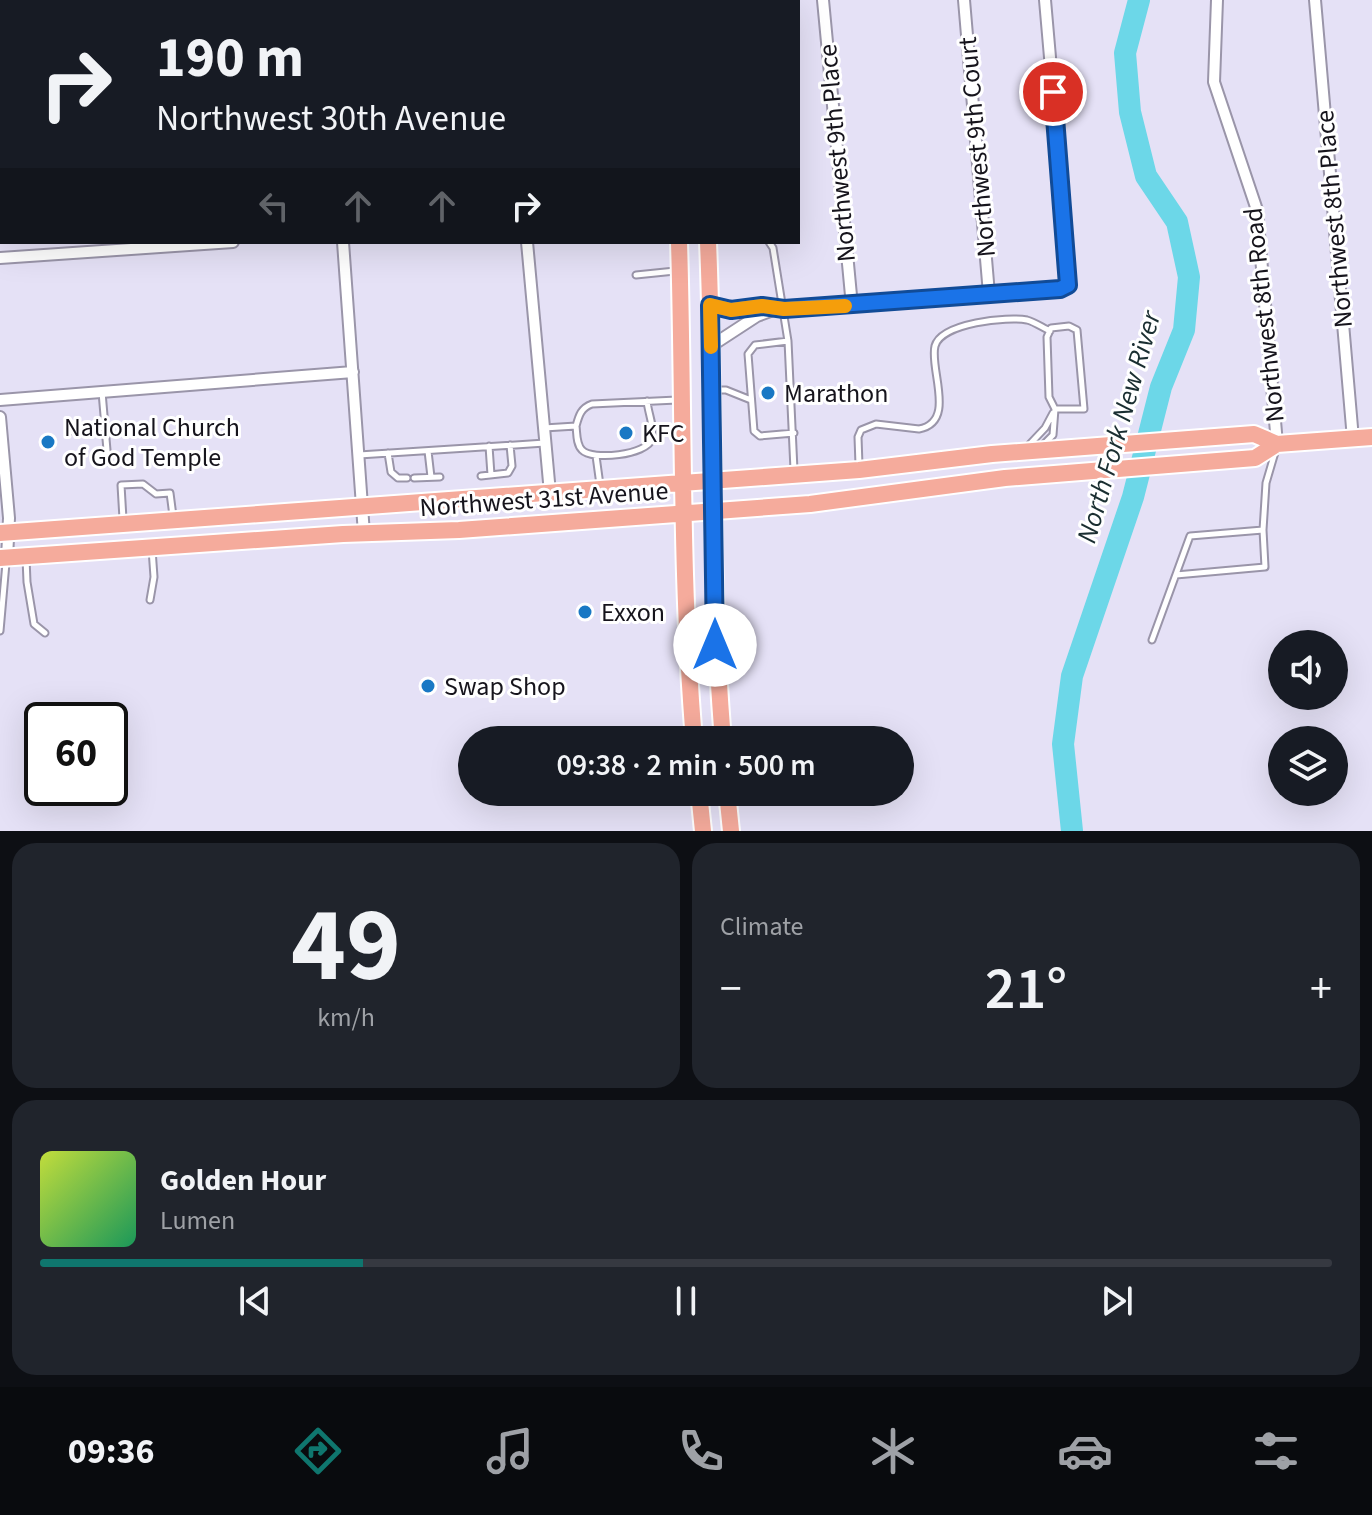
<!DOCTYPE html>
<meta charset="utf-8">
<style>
body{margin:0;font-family:"Source Sans 3",sans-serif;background:#20242c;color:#f1f3f6;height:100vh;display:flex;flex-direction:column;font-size:30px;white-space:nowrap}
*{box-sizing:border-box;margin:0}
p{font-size:26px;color:#9ea1a6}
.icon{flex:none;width:44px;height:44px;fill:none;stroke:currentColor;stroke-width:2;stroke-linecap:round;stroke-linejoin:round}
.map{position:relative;height:831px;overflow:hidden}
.details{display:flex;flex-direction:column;gap:12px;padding:12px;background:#0d0f14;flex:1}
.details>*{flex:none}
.banner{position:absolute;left:0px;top:0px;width:800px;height:244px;box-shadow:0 8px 32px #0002;background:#171b24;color:#f1f3f6;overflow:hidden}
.buttons{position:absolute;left:1268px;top:630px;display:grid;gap:16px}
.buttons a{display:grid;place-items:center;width:80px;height:80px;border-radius:50%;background:#171b24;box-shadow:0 8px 32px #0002;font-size:40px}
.speed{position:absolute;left:24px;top:702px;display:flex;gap:16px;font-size:40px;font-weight:700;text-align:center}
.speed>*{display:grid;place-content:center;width:104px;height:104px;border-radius:50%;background:#171b24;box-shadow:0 8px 32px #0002;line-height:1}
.speed .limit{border:4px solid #111;border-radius:12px;background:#fff;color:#111}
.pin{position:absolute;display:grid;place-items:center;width:68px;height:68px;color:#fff;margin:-34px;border:4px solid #fff;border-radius:50%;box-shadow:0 2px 8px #0007}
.me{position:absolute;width:88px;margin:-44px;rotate:0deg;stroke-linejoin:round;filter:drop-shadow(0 0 6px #0008)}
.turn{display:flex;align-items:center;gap:28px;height:168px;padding:0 24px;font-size:36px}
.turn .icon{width:104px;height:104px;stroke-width:2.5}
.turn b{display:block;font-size:56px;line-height:68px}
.lanes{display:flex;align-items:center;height:76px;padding:0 24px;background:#0003;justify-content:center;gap:40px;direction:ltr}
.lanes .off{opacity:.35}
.big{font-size:60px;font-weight:600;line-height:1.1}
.details .card{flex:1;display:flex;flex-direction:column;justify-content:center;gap:12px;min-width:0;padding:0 28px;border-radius:24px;background:#20242c}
.details .dial{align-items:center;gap:0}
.dial b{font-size:104px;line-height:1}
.song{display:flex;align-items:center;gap:24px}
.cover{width:96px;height:96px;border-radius:12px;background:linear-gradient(135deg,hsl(70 70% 55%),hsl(150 70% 35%))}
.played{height:8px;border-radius:4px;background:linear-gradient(90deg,#0f766e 25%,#363941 25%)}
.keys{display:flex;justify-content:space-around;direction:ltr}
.heat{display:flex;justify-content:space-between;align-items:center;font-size:44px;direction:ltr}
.details .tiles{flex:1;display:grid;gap:12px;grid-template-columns:1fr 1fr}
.card:last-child{grid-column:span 2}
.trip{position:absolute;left:458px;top:726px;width:456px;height:80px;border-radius:40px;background:#171b24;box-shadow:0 8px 32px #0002;font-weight:600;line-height:80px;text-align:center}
.menu{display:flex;height:128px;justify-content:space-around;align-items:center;background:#090b0e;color:#9ea1a6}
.menu .icon{width:56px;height:56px}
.menu .current{color:#0f766e}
.menu b{font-size:36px;color:#f1f3f6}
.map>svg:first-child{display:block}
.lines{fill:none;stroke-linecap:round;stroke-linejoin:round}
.river{stroke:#6cd7e8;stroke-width:22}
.lane-casing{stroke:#9a95a9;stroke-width:9}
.street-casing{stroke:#9a95a9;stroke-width:14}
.primary-casing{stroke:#fff;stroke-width:20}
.lane{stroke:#fff;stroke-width:5}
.street{stroke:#fff;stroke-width:10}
.primary{stroke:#f5ab9c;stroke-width:16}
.route-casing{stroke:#114b97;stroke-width:20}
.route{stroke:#1a73e8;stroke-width:14}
.slow{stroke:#f59e0b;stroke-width:14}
.poi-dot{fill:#1978c4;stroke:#fff;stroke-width:3}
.labels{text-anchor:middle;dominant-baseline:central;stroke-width:6;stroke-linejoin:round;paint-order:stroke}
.street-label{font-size:26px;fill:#16141c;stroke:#fff}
.poi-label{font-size:26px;fill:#16141c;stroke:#fff;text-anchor:start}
.water-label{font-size:28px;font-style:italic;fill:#1a2e31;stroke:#fff}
</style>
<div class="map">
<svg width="1372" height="831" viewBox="0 0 1372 831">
<rect width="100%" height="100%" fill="#e5e1f6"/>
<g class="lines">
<path class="river" d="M1072,831L1063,744L1072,676L1133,497L1161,387L1184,330L1189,277L1177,222L1146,176L1130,112L1125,53L1139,0"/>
<g class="lane-casing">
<path id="lane" d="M624,0V2
M769,242L773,248L788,341L794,470
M636,275L675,271
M788,341L755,345L748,354L754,431L760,436L794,433
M714,390H726L751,400
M102,392L108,462
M576,426C577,433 576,444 582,450C592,461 647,455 652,439C655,428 648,413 647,401
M544,428L576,426C579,415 581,408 592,404L677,400
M69,431L105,427
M1043,445L1053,435L1055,409L1049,397L1047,337L1051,328L1069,326L1077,330L1084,409H1055
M489,446L491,475
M1028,446L1045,428L1053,413
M428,451L431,477
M388,453L391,472L398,478H407
M359,455L545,443
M596,456L600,485
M859,465L858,437L861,430L876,424L919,429C957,422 929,369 935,346C941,323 1008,316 1027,320C1035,322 1043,328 1050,331
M481,476L508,473L512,466L510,445
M414,478L440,477
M123,519L121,485L143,484L156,494L170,493L173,516
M26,558L27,582L34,624L45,633
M1176,575L1265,567L1263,530
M150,600L154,577L152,549
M0,631L6,563
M1152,640L1190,536L1263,530L1266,483L1276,449"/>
</g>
<g class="street-casing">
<path id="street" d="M321,0V2
M505,0L506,2
M823,0L852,306
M964,0L989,294
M1217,0L1214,82L1257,210L1277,444
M1315,0L1353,439
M0,117H2
M343,242L364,534
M527,242L550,493
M0,258L233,242
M710,305L731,310L762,306L784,309L1060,289L1068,285L1069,275L1045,0
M711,346L757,316L776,309
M0,400L353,372
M0,417L9,518L7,558"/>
</g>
<g class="primary-casing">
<path id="primary" d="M663,0V2
M686,0L687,2
M679,242C684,408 680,574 694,740
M708,242C715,408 709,574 723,740
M0,533L859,470L992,454L1254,434L1277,444L1372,437
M0,558L343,534L459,530L810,504L1005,478L1255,458L1277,444
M699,792L703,831
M727,792L731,831"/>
</g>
<use href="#lane" class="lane"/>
<use href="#street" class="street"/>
<use href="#primary" class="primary"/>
</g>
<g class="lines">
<g class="route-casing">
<path id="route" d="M715,645L710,305L731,310L762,306L784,309L1060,289L1068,285L1053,92"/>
</g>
<use href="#route" class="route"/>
<path class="slow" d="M711,347L710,305L731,310L762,306L784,309L845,306"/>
</g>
<g class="poi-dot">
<circle cx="768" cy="393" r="8"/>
<circle cx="626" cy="433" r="8"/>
<circle cx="48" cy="442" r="8"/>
<circle cx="585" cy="612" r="8"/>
<circle cx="428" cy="686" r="8"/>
</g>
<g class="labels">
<g class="street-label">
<text transform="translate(977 147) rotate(-95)">Northwest 9th Court</text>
<text transform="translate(837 153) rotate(-95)">Northwest 9th Place</text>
<text transform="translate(1334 219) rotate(-95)">Northwest 8th Place</text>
<text transform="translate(1264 315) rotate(-96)">Northwest 8th Road</text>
<text transform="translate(544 499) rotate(-4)">Northwest 31st Avenue</text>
</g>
<g class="poi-label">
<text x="784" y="393">Marathon</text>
<text x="64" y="427">National Church<tspan x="64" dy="30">of God Temple</tspan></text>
<text x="642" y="433">KFC</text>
<text x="601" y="612">Exxon</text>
<text x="444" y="686">Swap Shop</text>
</g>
<g class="water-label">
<text transform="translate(1119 427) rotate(-74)">North Fork New River</text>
</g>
</g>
</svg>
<div class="buttons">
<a><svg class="icon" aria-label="sound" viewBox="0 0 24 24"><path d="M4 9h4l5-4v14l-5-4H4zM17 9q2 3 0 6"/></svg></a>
<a><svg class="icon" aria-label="layers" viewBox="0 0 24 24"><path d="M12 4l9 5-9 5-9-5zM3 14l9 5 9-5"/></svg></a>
</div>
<div class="speed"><div class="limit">60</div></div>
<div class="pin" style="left:1053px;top:92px;background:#d93025"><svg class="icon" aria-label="arrive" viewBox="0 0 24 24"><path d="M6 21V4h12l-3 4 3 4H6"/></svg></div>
<svg class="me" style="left:715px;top:645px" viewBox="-20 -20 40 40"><circle r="19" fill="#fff"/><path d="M0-13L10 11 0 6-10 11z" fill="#1a73e8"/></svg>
<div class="trip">09:38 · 2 min · 500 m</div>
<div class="banner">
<div class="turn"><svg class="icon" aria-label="right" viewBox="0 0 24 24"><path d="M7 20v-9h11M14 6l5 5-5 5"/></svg><div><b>190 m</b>Northwest 30th Avenue</div></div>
<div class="lanes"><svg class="icon off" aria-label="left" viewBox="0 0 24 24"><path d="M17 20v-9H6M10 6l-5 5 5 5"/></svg><svg class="icon off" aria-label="ahead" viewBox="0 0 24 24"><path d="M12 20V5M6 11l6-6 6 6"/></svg><svg class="icon off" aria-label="ahead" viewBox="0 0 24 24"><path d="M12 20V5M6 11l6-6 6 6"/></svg><svg class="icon" aria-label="right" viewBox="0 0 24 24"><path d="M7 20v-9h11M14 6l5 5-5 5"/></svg></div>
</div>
</div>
<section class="details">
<div class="tiles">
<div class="card dial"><b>49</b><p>km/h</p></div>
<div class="card"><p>Climate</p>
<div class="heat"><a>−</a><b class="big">21°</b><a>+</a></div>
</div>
<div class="card">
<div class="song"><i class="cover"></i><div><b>Golden Hour</b><p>Lumen</p></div></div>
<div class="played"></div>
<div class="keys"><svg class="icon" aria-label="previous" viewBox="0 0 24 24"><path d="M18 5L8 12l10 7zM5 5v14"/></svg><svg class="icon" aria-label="pause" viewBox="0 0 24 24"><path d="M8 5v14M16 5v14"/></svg><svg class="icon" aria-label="next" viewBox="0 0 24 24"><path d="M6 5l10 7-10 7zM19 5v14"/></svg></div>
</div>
</div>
</section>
<nav class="menu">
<b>09:36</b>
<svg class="icon current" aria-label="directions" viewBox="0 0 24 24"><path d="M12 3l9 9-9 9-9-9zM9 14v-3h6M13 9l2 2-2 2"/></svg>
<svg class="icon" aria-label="music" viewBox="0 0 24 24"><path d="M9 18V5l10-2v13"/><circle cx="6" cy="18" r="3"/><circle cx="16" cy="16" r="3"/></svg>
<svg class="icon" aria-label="phone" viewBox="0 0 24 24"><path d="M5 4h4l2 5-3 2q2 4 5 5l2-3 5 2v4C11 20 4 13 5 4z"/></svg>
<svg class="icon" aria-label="climate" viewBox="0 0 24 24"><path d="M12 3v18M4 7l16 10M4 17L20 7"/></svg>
<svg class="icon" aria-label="car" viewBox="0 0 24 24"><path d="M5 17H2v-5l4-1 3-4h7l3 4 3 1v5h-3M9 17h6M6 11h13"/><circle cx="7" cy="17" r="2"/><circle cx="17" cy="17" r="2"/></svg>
<svg class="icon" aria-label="filters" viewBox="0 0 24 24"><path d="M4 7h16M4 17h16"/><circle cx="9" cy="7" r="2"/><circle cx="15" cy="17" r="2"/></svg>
</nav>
